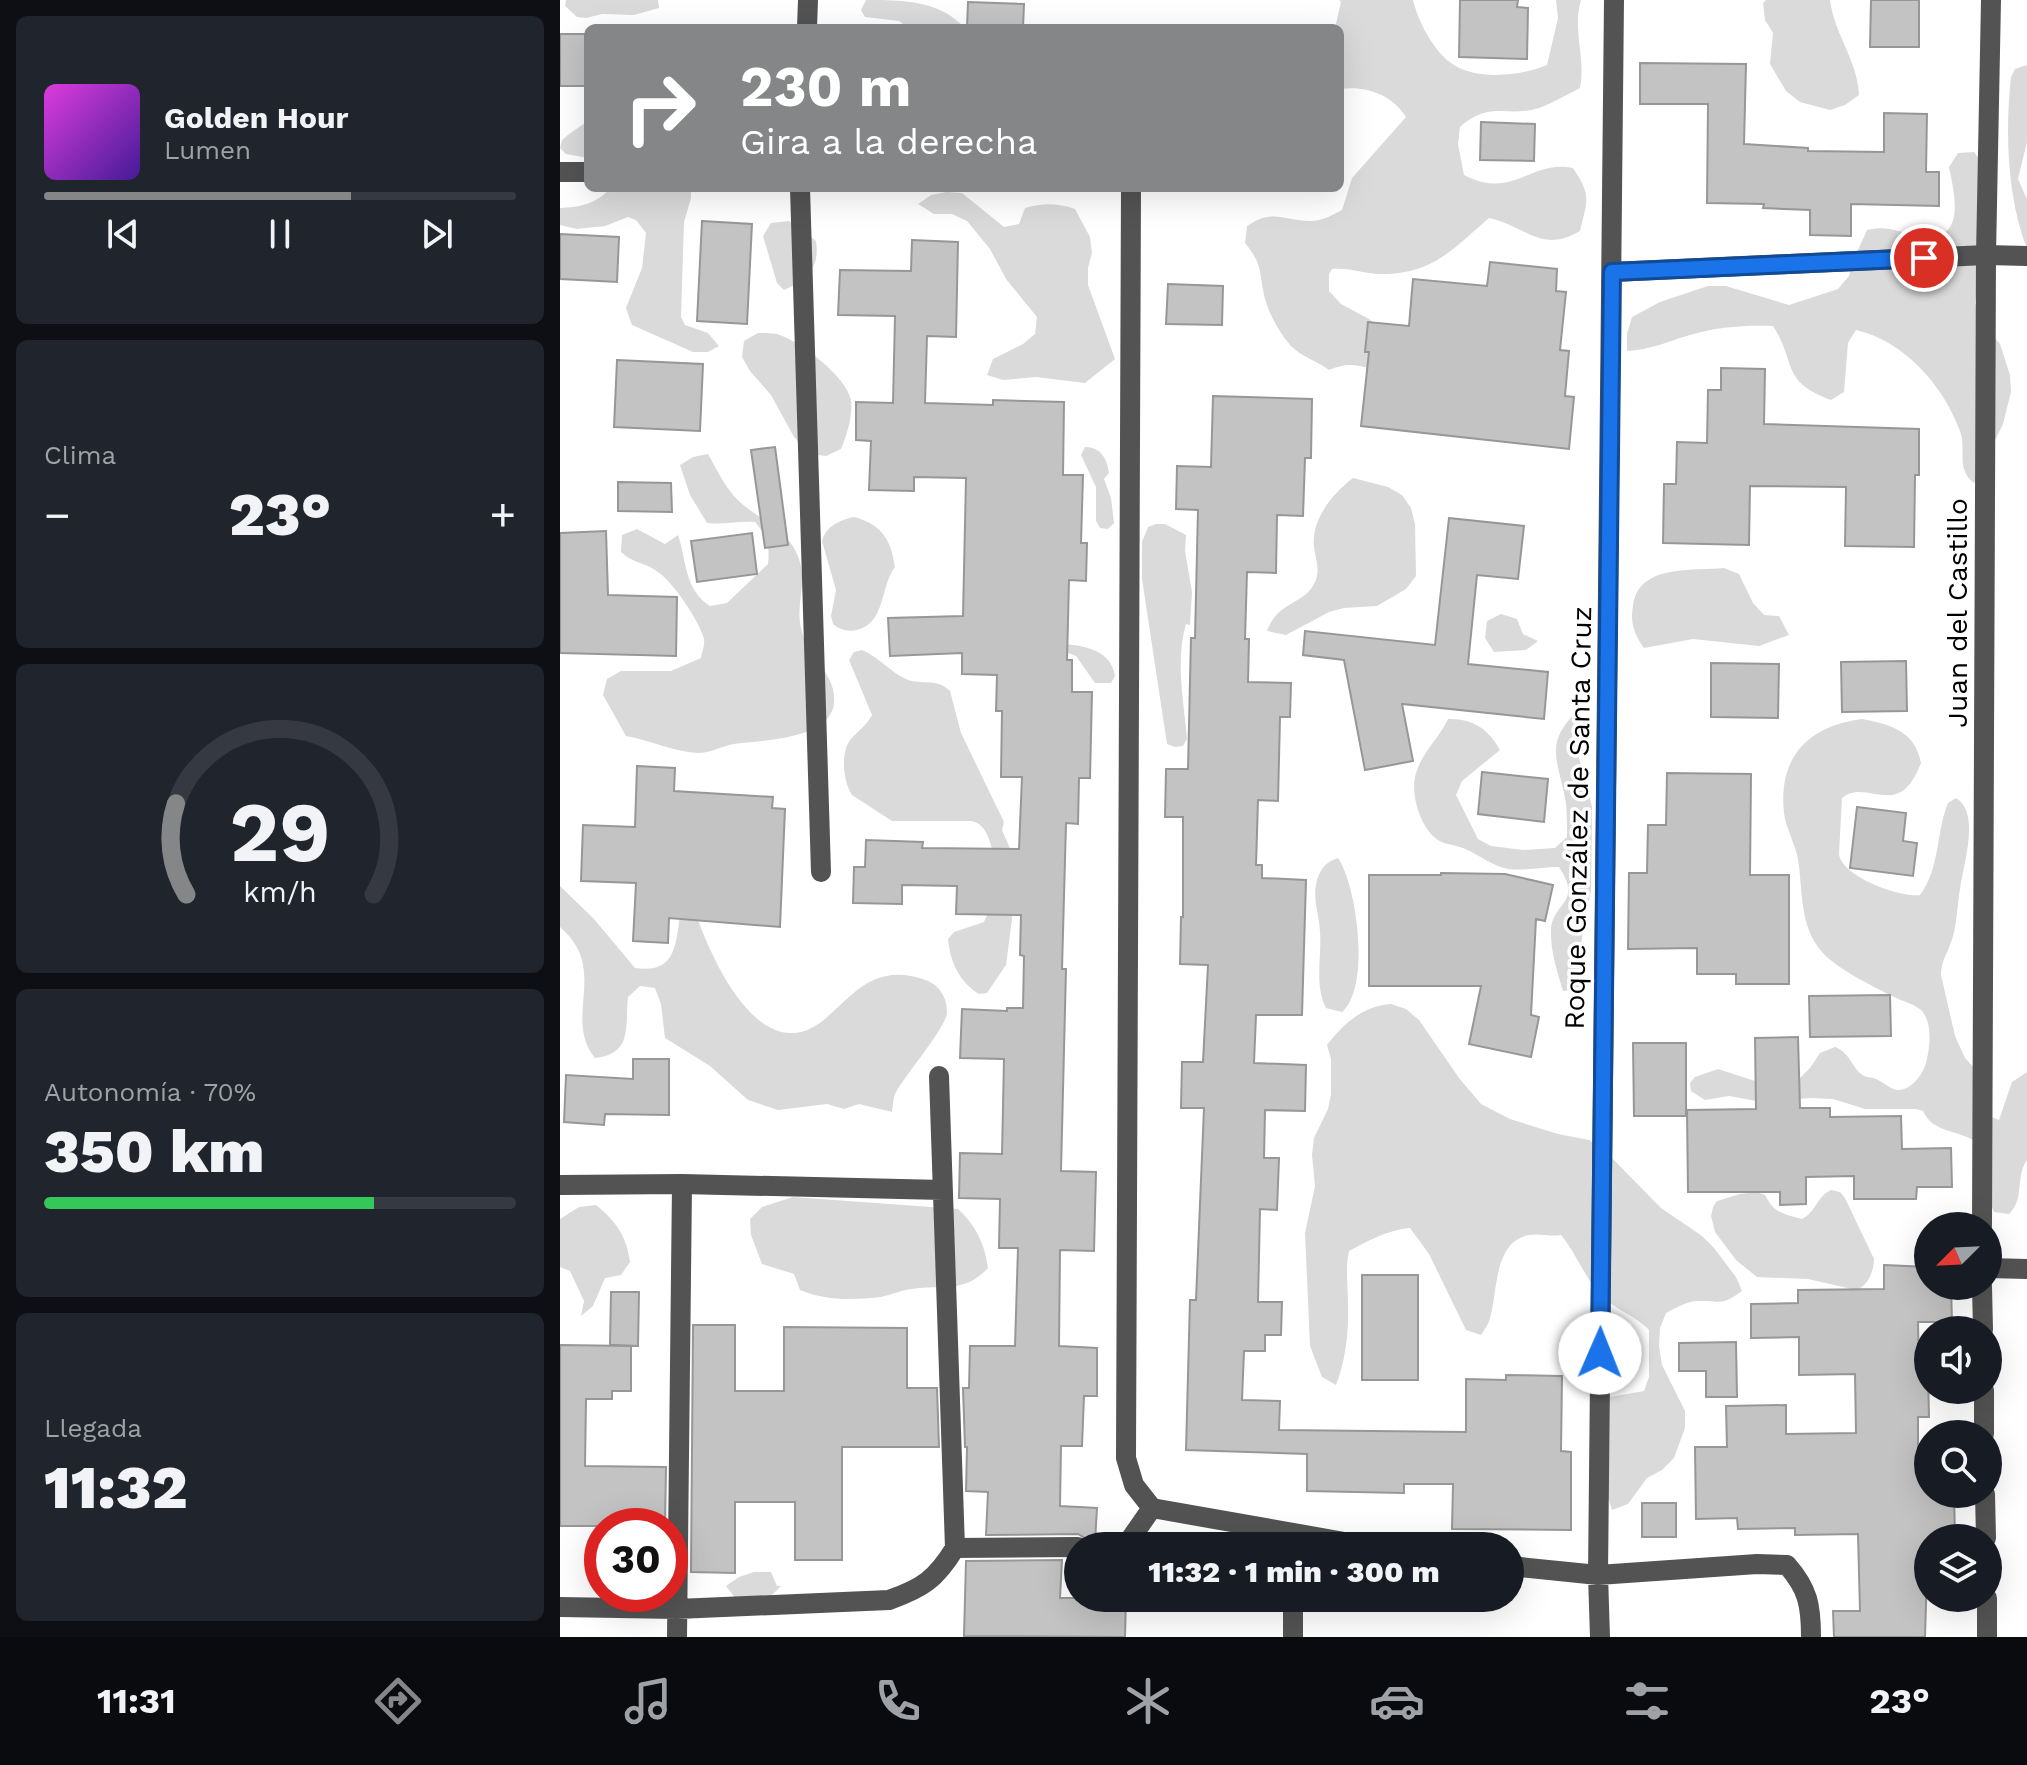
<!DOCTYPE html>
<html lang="es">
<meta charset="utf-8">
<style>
body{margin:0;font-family:"Work Sans",sans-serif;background:#20242c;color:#f1f3f6;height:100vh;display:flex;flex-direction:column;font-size:30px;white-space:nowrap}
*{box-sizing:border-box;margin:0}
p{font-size:26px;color:#9ea1a6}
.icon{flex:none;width:44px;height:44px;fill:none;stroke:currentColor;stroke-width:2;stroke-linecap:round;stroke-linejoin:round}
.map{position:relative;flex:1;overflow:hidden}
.details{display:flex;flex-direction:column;gap:16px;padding:16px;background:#0d0f14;width:560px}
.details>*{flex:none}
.top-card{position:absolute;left:24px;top:24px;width:760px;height:168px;border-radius:12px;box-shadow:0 8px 32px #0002;background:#858687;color:#fff;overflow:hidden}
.needle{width:52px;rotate:246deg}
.controls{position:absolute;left:1354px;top:1212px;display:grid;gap:16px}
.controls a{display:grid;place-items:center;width:88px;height:88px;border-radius:50%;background:#171b24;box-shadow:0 8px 32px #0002;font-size:40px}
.speed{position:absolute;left:24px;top:1508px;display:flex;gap:16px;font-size:40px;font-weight:700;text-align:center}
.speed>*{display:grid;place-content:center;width:104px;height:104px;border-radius:50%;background:#171b24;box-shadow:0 8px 32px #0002;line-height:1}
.speed .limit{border:12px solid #d22;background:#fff;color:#111}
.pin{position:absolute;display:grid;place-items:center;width:68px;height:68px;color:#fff;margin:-34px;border:4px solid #fff;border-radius:50%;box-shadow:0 2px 8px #0007}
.me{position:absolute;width:88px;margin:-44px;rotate:1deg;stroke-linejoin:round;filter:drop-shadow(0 0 6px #0008)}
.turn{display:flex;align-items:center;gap:28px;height:168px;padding:0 24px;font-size:36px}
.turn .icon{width:104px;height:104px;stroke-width:2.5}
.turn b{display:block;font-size:56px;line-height:68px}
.big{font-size:60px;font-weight:800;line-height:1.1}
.details .card{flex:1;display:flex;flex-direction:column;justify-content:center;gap:12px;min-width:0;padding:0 28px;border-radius:12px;background:#20242c}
.details .dial{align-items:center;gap:0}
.dial svg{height:208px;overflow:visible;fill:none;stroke:#363941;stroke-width:7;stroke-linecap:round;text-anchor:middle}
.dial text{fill:#f1f3f6;stroke:none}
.song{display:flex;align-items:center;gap:24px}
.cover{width:96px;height:96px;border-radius:12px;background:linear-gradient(135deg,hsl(300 70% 55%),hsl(260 70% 35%))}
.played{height:8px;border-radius:4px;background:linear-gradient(90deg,#858687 65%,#363941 65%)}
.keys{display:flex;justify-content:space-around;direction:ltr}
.heat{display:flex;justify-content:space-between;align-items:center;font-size:44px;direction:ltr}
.charge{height:12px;border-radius:6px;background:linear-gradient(90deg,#34c759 70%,#363941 0)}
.trip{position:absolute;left:504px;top:1532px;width:460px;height:80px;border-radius:40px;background:#171b24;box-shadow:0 8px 32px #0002;font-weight:800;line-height:80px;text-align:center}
.menu{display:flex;height:128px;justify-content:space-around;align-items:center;background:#090b0e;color:#9ea1a6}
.menu .icon{width:56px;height:56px}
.menu .current{color:#858687}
.menu b{font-size:36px;color:#f1f3f6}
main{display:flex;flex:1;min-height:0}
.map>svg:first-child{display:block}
.green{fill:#dadada}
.building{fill:#c3c3c3;stroke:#979797;stroke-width:2}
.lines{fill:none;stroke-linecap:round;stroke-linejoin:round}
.minor{stroke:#535353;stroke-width:20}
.route-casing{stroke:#114b97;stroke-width:20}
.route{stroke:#1a73e8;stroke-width:14}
.labels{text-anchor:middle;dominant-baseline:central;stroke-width:7;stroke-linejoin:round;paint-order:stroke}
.street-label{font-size:28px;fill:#000;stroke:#fff}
</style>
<main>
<section class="details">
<div class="card">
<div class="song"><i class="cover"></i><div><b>Golden Hour</b><p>Lumen</p></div></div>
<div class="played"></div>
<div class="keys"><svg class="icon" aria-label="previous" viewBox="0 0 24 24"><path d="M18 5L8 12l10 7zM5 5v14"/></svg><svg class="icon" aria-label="pause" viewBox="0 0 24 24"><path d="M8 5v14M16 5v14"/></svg><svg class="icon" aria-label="next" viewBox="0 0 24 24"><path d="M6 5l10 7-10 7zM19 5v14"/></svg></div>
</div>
<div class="card"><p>Clima</p>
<div class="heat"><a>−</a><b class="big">23°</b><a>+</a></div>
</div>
<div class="card dial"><svg viewBox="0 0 100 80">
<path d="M14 69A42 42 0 1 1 86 69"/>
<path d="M14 69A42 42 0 0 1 10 34" stroke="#858687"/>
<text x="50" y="56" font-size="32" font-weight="700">29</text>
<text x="50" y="72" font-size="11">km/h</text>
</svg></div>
<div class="card"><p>Autonomía · 70%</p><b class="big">350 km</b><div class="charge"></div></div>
<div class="card"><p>Llegada</p><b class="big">11:32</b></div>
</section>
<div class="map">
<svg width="1467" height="1637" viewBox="0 0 1467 1637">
<rect width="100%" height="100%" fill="#fff"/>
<path class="green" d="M6,0H98L99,8L74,15L42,14L26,18L17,17L5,6Z
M306,0C333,0 363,0 386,13C394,17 399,24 407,28H348L339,21L305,17L301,10Z
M779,0H853C858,21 873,50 891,63C915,81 962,76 987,65L998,18L996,0H1021C1012,29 1026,58 1020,88C1006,95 993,103 979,108C947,118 931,100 900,127L898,144L904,175C955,201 969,159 1013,168C1032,196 1027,201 1020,231C981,254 966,226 929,218C893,249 873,274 822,274C804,274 790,267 772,269L769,274V291L781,304L809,319L821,330L829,376C807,367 792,360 769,370C757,361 742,357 731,346C721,335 710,316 706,302C698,275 705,267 685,243L687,226C713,208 724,221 751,221C763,221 772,215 782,210L792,178L846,117C833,95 805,85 780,89V28H775L781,2Z
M1206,0H1270C1274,34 1298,61 1299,95L1285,105L1270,110L1240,102L1226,91L1210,64L1213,33L1205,20L1203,3Z
M1467,65V142L1458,179L1467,199V249C1447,197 1445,132 1451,77L1455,69Z
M28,121V158L6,154L0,148L2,140L9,134Z
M1414,152L1423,164L1426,224L1415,303L1429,331L1440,344L1450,375L1451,392L1443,424L1414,483C1395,468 1407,450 1400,431C1383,385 1344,341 1296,330L1288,343L1284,392L1271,400C1220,381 1237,363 1213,326C1185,325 1157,327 1130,335C1109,341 1090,350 1067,351V334L1072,317L1100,302L1148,286H1166L1229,305L1278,289L1289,276L1293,261L1307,230C1328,225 1338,232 1358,236C1407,245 1395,196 1389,167L1398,153Z
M50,188H131V198L124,222L121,317L125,325L148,333L159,346L148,352H133L72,325L66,308L82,268L86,233L76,220L68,217L45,226L17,229L0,225V208C20,207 37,204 50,188Z
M386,192L402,193L444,227L459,224L465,208C483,203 497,203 515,209L530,237L532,253L528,268V285L555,359L525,383L476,377L443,380L427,375L433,359L463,344L475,334L477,317L446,279L430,249L407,221L392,214H374L358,204L371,195Z
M229,221L256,241C260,268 247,280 224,290L217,283L203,236L211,223Z
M198,333C204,333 211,333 217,334C240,341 286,376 291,400C293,415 287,435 281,449L266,456L250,454L234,437L211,395L190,371L182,357L184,341Z
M525,447C541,447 547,459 549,473L544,479L551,498L554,523L548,529L540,528L536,521V487L521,455Z
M148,454C156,468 164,485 174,496C192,516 220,525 234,548C252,580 233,602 242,632C249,658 277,675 274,703C271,740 201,740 174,744C162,746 150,753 138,753C115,752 89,740 66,736L43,695L47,679L61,671H111L141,658C142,651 145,646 144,639C140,622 113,582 98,572C85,562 74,564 61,552L62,535L77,529L105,544L118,535C127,562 124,589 150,606L167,603L208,564C210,546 207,536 195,522C178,521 164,525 147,523L130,495L120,465L133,457Z
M793,478L828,487L842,495L851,508L855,524L856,576L846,589L817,606L784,608L769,612L726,635L707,631C718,601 743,605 754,584C761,571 756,561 754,547C751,520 772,494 793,478Z
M294,517C324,525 331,542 335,567C320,586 326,623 297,630C288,632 280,630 273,624L271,616L276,590L262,541C266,526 280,520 294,517Z
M596,524H605L626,535L625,551L632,592L630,625L626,624C615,662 624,701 627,739L623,746L615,747L607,744L582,579V542L588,527Z
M1164,568L1179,574L1193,603L1204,615L1219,616L1229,635L1199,646L1133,639L1084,648C1074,634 1070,623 1073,606C1078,564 1132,571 1164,568Z
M941,614L957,619L963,634L978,641L966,650L934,652L925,638L927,621Z
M468,644C496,644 550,639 555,676L551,683H535L516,656L501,650Z
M302,650C319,657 330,672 346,679C363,686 376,677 390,691L401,733L444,822L442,830L452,853L454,904L446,965L427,993L419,994C399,982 390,961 388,939L394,932L424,922C426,916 431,910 432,904C436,883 438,823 410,821H332L292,795C283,781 280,752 291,739C299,730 306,726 312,715L289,660L294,652Z
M1019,710L1015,743L1032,807L1031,890L1019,954L1020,988L1003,991C997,971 990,950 991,929C993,902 1023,903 999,867C983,867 964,871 948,869C932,866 918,854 903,848C893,844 882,845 874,837C859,823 850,792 856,773C862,753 879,738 888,719C912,718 929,729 940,750L902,781L896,795L918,839L931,846L963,850L995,848L1007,837C1007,826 1007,815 1006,804C1000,763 981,744 1019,710Z
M1302,719C1330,724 1355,731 1361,763C1338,823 1308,777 1282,798L1279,854C1281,876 1340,898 1360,895C1380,869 1376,832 1388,803L1396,798C1421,813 1403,865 1400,889C1397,906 1397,929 1390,945C1386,955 1381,963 1381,975L1395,1036L1405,1058L1417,1071L1431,1117L1439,1120L1452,1082L1467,1072V1160C1455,1177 1465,1199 1449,1214L1434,1212L1427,1196L1413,1140C1396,1130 1372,1132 1363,1111L1356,1109H1305L1273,1099L1250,1098L1202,1102L1169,1096L1145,1100L1131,1091L1130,1083L1135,1077L1158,1069L1198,1082L1239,1079L1250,1068L1260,1053L1275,1047C1290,1052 1292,1069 1304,1076C1308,1078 1312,1077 1316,1079C1323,1082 1330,1089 1337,1090C1351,1091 1363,1074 1366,1063C1370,1048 1373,1022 1361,1010C1354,1004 1342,1001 1334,997C1314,987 1277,969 1262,952C1239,926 1243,890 1238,859C1235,843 1226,829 1224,813C1218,757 1248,726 1302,719Z
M778,858C797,886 811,987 782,1012L766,1008C754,985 762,956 760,931C759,914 752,898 757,880C761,868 766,862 778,858Z
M0,886L34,919L75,968C115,974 116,946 120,914H136C148,950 184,1032 230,1033C278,1035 293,954 365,980C379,984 387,997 387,1012C387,1027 344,1076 335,1094C333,1099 333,1106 332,1112L299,1104L284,1109L267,1104L218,1110L188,1100L150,1066L105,1038L101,1004L95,988L80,986L68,997C65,1026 73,1054 35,1058C2,1017 50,970 0,927Z
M831,1004L846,1009L859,1020L899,1078L921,1104L950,1119L998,1134L1029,1140L1043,1149L1101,1208L1142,1236L1154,1248L1176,1277L1182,1291C1160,1307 1161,1300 1138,1301C1127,1301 1116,1308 1106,1313L1100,1328L1099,1346L1102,1365L1125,1411V1428L1114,1458L1102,1470L1087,1478L1068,1504L1052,1510L1047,1494L1036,1408L1050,1397L1084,1391L1089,1377V1330C1074,1314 1050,1308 1037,1291C1023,1273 1015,1252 1001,1235C990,1237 979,1233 969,1235C933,1242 938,1292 930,1318C929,1324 924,1330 921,1335L906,1330L869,1254L850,1228C828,1230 809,1240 789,1251C785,1269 788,1284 788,1303C789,1330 786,1360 776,1385L762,1377L750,1346L745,1233L755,1186L752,1155L754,1138L768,1109L771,1094V1059L767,1045C784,1023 803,1006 831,1004Z
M1271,1190L1280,1192L1285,1198L1314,1259C1314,1271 1308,1286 1296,1290L1248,1279L1197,1277L1176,1260L1155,1232L1151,1216L1153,1207L1157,1201L1180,1194L1197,1192L1205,1195C1214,1213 1223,1214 1242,1219C1256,1212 1257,1196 1271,1190Z
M233,1197L398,1209C416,1225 425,1245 428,1268C404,1294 383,1284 352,1289C341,1290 331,1295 321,1297C294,1300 265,1301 240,1290L234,1274L202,1264L191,1235L190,1219L202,1207Z
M36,1205C56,1221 67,1237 70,1262L61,1275L45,1278L33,1306L21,1316L24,1301L10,1271L0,1267V1219L19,1207Z
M194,1572H211L217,1586H221L208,1599H176L166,1586L179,1577Z"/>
<path class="building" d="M900,0H958L957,7L968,8L967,59L899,57Z
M1311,0H1359V47H1310Z
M408,2L464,4L463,28H407Z
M0,34H28V86H0Z
M1080,63L1186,64L1184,144L1248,148V151L1324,152V113L1367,114L1366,172H1379V206L1291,204V236L1250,235V210L1203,208L1204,204L1147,203L1148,104H1080Z
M921,122L975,124L974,161L920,160Z
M142,221L192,224L187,324L137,321Z
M0,234L59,237L57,282L0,279Z
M352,240L398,242L396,337L367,336L365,403L433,405V400L504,402L503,475H523L521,543H527L526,581L509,580L507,660H512V692H532L530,778H519L518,824L506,823L502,969H506L501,1171L536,1172L534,1251L500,1250L499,1346L537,1348V1396H524L522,1446H501L500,1506L537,1508L535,1542L530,1541L518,1534L426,1535L428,1492L406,1491L407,1447H405L403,1388H409L410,1346H455L458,1248H439L440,1199L399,1198L400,1153L442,1154L444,1059L400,1058L402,1009L447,1011V1008H463L464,956L460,955L461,915L396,914L397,886L342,885V904L293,903L294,867H305L306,840L363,842L362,848L459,849L462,777H441L442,711H436L437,675L402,674V653L330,656L328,618L403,616L406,478L354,477V491L309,490L311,441L296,440V402L333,403L335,316L278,315L280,270L351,271Z
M930,262L997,269L996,291L1006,292L1000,350L1009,351L1005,396L1014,397L1009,449L801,426L809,352H805L808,322L849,326L853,279L927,286Z
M608,284L663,286L662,325L606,324Z
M57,360L143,364L140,431L54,427Z
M1161,368L1205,369L1204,424L1359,429V475H1355L1354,547L1285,546L1286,487L1190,486L1189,545L1103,543L1104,484H1116L1117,442L1147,443L1148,390H1161Z
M653,396L752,399L751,458H745L743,516L717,515L716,573L687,572L685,639H689L688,682L731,683L730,717H720L718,801L698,800L696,865H702V878L746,880L742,1015H696L694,1063L746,1065L745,1111L705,1110L704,1158H719L717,1210L700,1209L698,1302H722L721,1335H705V1351H684L682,1400L720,1401L719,1430L906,1432V1379L946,1380V1375L1002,1376L1001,1451L1011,1452V1530L892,1529L893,1484H844V1493L747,1491V1454L626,1450L630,1300H636L644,1108H621L622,1062H643L648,965L620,964L621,917H623V817H605L606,769H628L631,638H635L638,510L616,509L617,466L651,467Z
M215,447L228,545L205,548L191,450Z
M58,482L111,483L112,512L58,511Z
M889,518L964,526L958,579L917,575L908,664L988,672L984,719L842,704L853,761L805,770L784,660L743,655L745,631L875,645Z
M46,531L48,595L117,597L116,656L0,653V533Z
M192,533L197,574L137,582L131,541Z
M1346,661L1347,711L1282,712L1281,662Z
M1151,663L1219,664L1218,718L1151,717Z
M77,766L115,768L114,791L213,797L212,808L225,809L220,927L109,918L108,943L73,941L76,883L21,881L23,825L75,827Z
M922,772L988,779L984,822L918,814Z
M1107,773L1191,774L1190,875H1229V984H1176V974H1137V948L1068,949L1069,873H1087L1088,825H1106Z
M1297,807L1346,813L1343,841L1357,843L1353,876L1290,868Z
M881,873L945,874L993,885L985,921L976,919L971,1015L979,1017L971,1057L909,1044L921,986H809V875H881Z
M1330,995L1331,1036L1250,1037L1249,996Z
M1238,1037L1240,1108H1270V1117L1341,1116L1342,1149L1391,1148L1392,1187H1357L1356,1199H1294V1176L1246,1177V1204L1220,1205V1192H1128L1127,1110L1196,1109L1195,1038Z
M1073,1043H1126V1116H1074Z
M73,1059H109V1115L45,1114L44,1125L4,1122L6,1075L73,1079Z
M1324,1265L1368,1267V1286H1391L1392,1322H1358L1359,1373H1368L1369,1417H1358V1466H1368V1494H1394L1395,1538H1368L1365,1637H1274L1273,1611H1300L1298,1534L1235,1535V1528L1178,1529L1177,1518L1136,1519L1135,1447H1167L1166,1406L1226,1405V1434L1296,1433L1295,1374L1239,1375V1337L1191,1338V1304L1238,1303V1290L1324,1289Z
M802,1275H858V1380H802Z
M51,1292H79L78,1346L50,1345Z
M133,1325H175V1391H224V1327L347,1328V1388H377L379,1447H282V1560H235V1502H175V1573L131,1572Z
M1176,1342L1177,1397H1146V1371H1119V1343Z
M0,1345L71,1346V1391H52V1399H26L25,1466L106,1467L105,1526H0Z
M1082,1503H1116V1537H1082Z
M502,1560L500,1598H566L565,1637L404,1636L406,1561Z"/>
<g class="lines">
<path class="minor" d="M247,28L248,0
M0,172H28
M240,188L261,872
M571,188L566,1458L574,1485L592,1508L807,1546
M1052,272L1426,255L1467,256
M0,1185L122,1184L383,1190
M1422,1226L1426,255L1431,0
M1428,1268L1467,1269
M1422,1286L1423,1330
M1424,1390V1434
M1425,1494L1426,1538
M560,1546L569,1541L592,1508
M395,1548L518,1547
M950,1566L1038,1575L1197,1564L1227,1565C1248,1589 1251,1605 1251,1637
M733,1598V1637
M1427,1598V1637
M0,1607L117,1609L329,1600C363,1588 376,1579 395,1548L379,1076
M117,1637L122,1184
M1040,1637L1038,1575L1054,0"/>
</g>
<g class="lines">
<g class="route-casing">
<path id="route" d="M1040,1353L1052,272L1364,258"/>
</g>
<use href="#route" class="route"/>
</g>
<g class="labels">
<g class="street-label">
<text transform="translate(1397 613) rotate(-90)">Juan del Castillo</text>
<text transform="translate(1018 818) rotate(-89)">Roque González de Santa Cruz</text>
</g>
</g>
</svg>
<div class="controls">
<a><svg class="needle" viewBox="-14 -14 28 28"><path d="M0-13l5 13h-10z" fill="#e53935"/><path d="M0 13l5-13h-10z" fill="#9ea1a6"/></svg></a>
<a><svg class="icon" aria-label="sound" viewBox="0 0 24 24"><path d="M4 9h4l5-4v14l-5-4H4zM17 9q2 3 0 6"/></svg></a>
<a><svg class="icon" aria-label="search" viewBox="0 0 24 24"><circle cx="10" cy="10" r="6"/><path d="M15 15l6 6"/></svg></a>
<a><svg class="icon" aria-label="layers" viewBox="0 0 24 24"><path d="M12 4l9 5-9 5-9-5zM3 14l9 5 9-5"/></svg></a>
</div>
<div class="speed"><div class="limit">30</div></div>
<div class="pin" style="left:1364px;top:258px;background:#d93025"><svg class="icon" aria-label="arrive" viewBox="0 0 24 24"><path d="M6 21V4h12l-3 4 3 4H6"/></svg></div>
<svg class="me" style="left:1040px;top:1353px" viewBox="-20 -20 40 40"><circle r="19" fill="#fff"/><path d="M0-13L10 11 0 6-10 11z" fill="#1a73e8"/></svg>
<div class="trip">11:32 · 1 min · 300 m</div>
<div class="top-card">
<div class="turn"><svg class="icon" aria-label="right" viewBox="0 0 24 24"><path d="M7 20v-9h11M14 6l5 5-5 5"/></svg><div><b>230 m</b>Gira a la derecha</div></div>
</div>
</div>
</main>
<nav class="menu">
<b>11:31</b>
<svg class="icon current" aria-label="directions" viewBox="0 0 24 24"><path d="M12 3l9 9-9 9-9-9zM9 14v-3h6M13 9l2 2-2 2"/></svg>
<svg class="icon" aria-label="music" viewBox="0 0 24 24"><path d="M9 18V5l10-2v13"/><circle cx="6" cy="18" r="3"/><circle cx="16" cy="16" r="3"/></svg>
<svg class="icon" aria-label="phone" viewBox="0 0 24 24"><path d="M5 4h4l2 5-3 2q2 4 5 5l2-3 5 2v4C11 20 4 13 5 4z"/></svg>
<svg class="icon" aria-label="climate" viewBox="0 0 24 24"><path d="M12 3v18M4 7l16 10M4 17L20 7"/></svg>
<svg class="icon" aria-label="car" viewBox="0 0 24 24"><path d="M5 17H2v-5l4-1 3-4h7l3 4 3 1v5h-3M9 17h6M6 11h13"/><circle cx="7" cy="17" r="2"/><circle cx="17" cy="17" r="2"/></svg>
<svg class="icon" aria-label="filters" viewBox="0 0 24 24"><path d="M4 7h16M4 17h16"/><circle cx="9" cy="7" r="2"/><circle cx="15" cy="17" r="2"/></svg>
<b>23°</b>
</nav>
